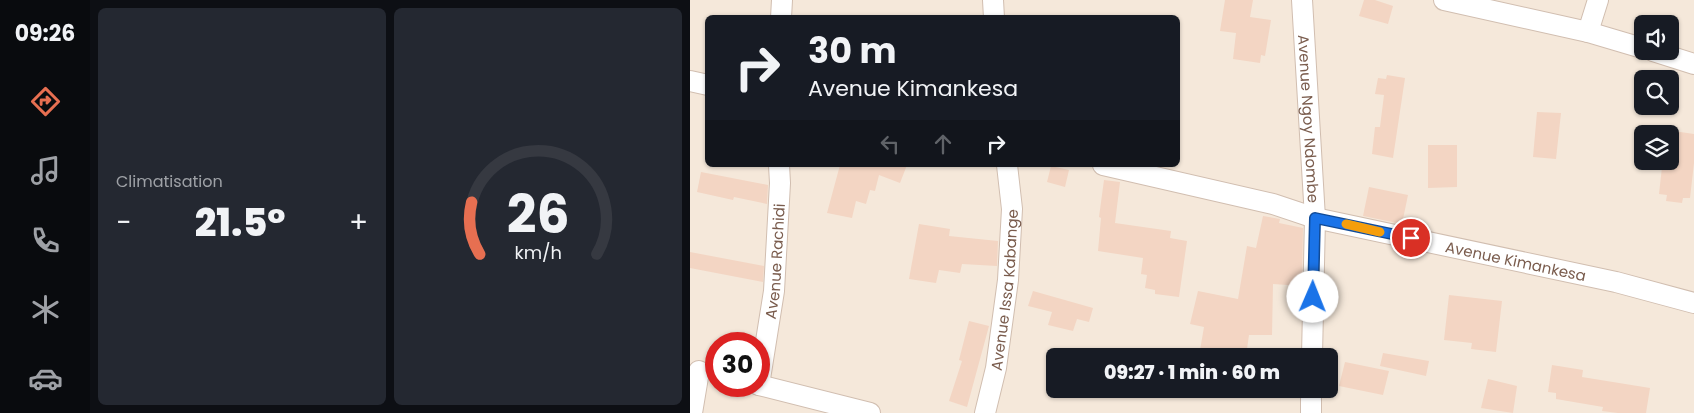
<!DOCTYPE html>
<html lang="fr">
<meta charset="utf-8">
<style>
body{margin:0;font-family:Poppins,sans-serif;background:#242831;color:#f1f3f6;height:100vh;display:flex;flex-direction:column;font-size:19px;white-space:nowrap}
*{box-sizing:border-box;margin:0}
p{font-size:16px;color:#9ea1a6}
.icon{flex:none;width:28px;height:28px;fill:none;stroke:currentColor;stroke-width:2;stroke-linecap:round;stroke-linejoin:round}
.map{position:relative;flex:1;overflow:hidden}
.sheet{display:flex;flex-direction:column;gap:8px;padding:8px;background:#0d0f14;width:600px}
.sheet>*{flex:none}
.banner{position:absolute;left:15px;top:15px;width:475px;height:152px;border-radius:8px;box-shadow:0 1px 4px #0004;background:#171b24;color:#f1f3f6;overflow:hidden}
.tools{position:absolute;left:944px;top:15px;display:grid;gap:10px}
.tools a{display:grid;place-items:center;width:45px;height:45px;border-radius:8px;background:#171b24;box-shadow:0 1px 4px #0004;font-size:25px}
.speed{position:absolute;left:15px;top:332px;display:flex;gap:10px;font-size:25px;font-weight:700;text-align:center}
.speed>*{display:grid;place-content:center;width:65px;height:65px;border-radius:50%;background:#171b24;box-shadow:0 1px 4px #0004;line-height:1}
.speed .limit{border:8px solid #d22;background:#fff;color:#111}
.pin{position:absolute;display:grid;place-items:center;width:42px;height:42px;color:#fff;margin:-21px;border:2px solid #fff;border-radius:50%;box-shadow:0 1px 5px #0007}
.me{position:absolute;width:55px;margin:-28px;rotate:1deg;stroke-linejoin:round;filter:drop-shadow(0 0 4px #0008)}
.turn{display:flex;align-items:center;gap:18px;height:105px;padding:0 20px;font-size:22px}
.turn .icon{width:65px;height:65px;stroke-width:2.5}
.turn b{display:block;font-size:35px;line-height:42px}
.lanes{display:flex;align-items:center;height:48px;padding:0 20px;background:#0003;justify-content:center;gap:25px;direction:ltr}
.lanes .off{opacity:.35}
.big{font-size:38px;font-weight:800;line-height:1.1}
.sheet .tile{flex:1;display:flex;flex-direction:column;justify-content:center;gap:8px;min-width:0;padding:0 18px;border-radius:8px;background:#242831}
.sheet .dial{align-items:center;gap:0}
.dial svg{height:130px;overflow:visible;fill:none;stroke:#363941;stroke-width:7;stroke-linecap:round;text-anchor:middle}
.dial text{fill:#f1f3f6;stroke:none}
.heat{display:flex;justify-content:space-between;align-items:center;font-size:28px;direction:ltr}
.sheet .tiles{flex:1;display:grid;gap:8px;grid-template-columns:repeat(2,1fr)}
.trip{position:absolute;left:356px;top:348px;width:292px;height:50px;border-radius:8px;background:#171b24;box-shadow:0 1px 4px #0004;font-weight:800;line-height:50px;text-align:center}
main{display:flex;flex:1;min-height:0}
.tabs{display:flex;flex-direction:column;width:90px;justify-content:space-around;align-items:center;background:#090b0e;color:#9ea1a6}
.tabs .icon{width:35px;height:35px}
.tabs .selected{color:#e76f51}
.tabs b{font-size:22px;color:#f1f3f6}
.map>svg:first-child{display:block}
.residential{fill:#f5e8da;fill-rule:evenodd}
.building{fill:#f3d5c3}
.lines{fill:none;stroke-linecap:round;stroke-linejoin:round}
.street-casing{stroke:#d1beb0;stroke-width:22}
.street{stroke:#fff;stroke-width:20}
.route-casing{stroke:#114b97;stroke-width:12}
.route{stroke:#1a73e8;stroke-width:9}
.slow{stroke:#f59e0b;stroke-width:9}
.labels{text-anchor:middle;dominant-baseline:central;stroke-width:5;stroke-linejoin:round;paint-order:stroke}
.street-label{font-size:15px;fill:#7a5c4d;stroke:#fffaf3}
</style>
<main>
<nav class="tabs">
<b>09:26</b>
<svg class="icon selected" aria-label="directions" viewBox="0 0 24 24"><path d="M12 3l9 9-9 9-9-9zM9 14v-3h6M13 9l2 2-2 2"/></svg>
<svg class="icon" aria-label="music" viewBox="0 0 24 24"><path d="M9 18V5l10-2v13"/><circle cx="6" cy="18" r="3"/><circle cx="16" cy="16" r="3"/></svg>
<svg class="icon" aria-label="phone" viewBox="0 0 24 24"><path d="M5 4h4l2 5-3 2q2 4 5 5l2-3 5 2v4C11 20 4 13 5 4z"/></svg>
<svg class="icon" aria-label="climate" viewBox="0 0 24 24"><path d="M12 3v18M4 7l16 10M4 17L20 7"/></svg>
<svg class="icon" aria-label="car" viewBox="0 0 24 24"><path d="M5 17H2v-5l4-1 3-4h7l3 4 3 1v5h-3M9 17h6M6 11h13"/><circle cx="7" cy="17" r="2"/><circle cx="17" cy="17" r="2"/></svg>
</nav>
<section class="sheet">
<div class="tiles">
<div class="tile"><p>Climatisation</p>
<div class="heat"><a>−</a><b class="big">21.5°</b><a>+</a></div>
</div>
<div class="tile dial"><svg viewBox="0 0 100 80">
<path d="M14 69A42 42 0 1 1 86 69"/>
<path d="M14 69A42 42 0 0 1 9 37" stroke="#e76f51"/>
<text x="50" y="56" font-size="32" font-weight="700">26</text>
<text x="50" y="72" font-size="11">km/h</text>
</svg></div>
</div>
</section>
<div class="map">
<svg width="1004" height="413" viewBox="0 0 1004 413">
<rect width="100%" height="100%" fill="#fdf6ec"/>
<path class="residential" d="M0,0H1004V413H0ZM18,18H488V165H18ZM952,24H980V51H952ZM952,79H980V106H952ZM952,134H980V161H952ZM26,344H69V386H26ZM365,356H640V389H365Z"/>
<path class="building" d="M535,0H563L560,17L581,20L575,56L571,55L570,63L543,59L546,33L530,31Z
M674,0H685L703,6L698,24L669,16Z
M697,75L715,78L703,158L682,154L685,127H690L694,95L685,94L688,78L696,79Z
M847,112L871,113L866,159L843,157Z
M970,129L1004,134V163L1000,198H993L992,203L976,201L977,195L969,194L972,167L965,166V161H980V134H969Z
M738,145H767V187L738,188Z
M150,165H217L210,183L189,175L185,191L180,190L176,204L166,201L162,218L137,213Z
M361,166L379,170L375,187L357,182Z
M11,172L78,185L77,204L44,197L43,200L7,192Z
M414,180L430,182L425,223L481,231L480,238L497,241L489,297L465,294V290L455,288L457,275L451,274L453,258L408,251L411,218L409,217Z
M679,187L718,195L712,224L673,216Z
M573,216L590,219L589,223L613,228L612,286L583,284L582,335H559L556,356H509L514,327L500,324L508,291L548,299L557,246L566,248Z
M229,224L260,229L259,236L308,241L307,266L272,264L270,273L249,270L246,283L219,279Z
M0,252L74,266L73,282L0,268Z
M343,291L403,308L399,322L387,319L383,331L358,325L362,312L338,306Z
M759,295L812,301L806,352L781,349L782,343L754,340Z
M279,321L299,326L277,407L259,401L272,361L269,360Z
M693,353L739,361L736,376L690,366Z
M655,362L699,371L693,395L649,386Z
M862,365L893,370L892,377L960,388L956,413H928L912,411L913,407L866,399V393L858,392Z
M798,379L827,386L823,413L791,408Z"/>
<g class="lines">
<g class="street-casing">
<g id="street">
<path d="M303,0L304,18"/>
<path id="s1" d="M612,0L625,218L622,356"/>
<path d="M754,0L898,32L952,48"/>
<path d="M91,18L92,0"/>
<path d="M898,32L908,0"/>
<path d="M963,51L1004,64"/>
<path d="M0,81L18,85"/>
<path id="s2" d="M413,165L583,204L625,218L926,282L1004,303"/>
<path id="s3" d="M69,385L84,291L90,183L89,165"/>
<path d="M69,385L180,413"/>
<path d="M2,413L9,371"/>
<path id="s4" d="M295,413L306,368L318,280L322,209L317,165"/>
<path d="M621,413V389"/>
</g>
</g>
<use href="#street" class="street"/>
</g>
<g class="lines">
<g class="route-casing">
<path id="route" d="M623,297L625,218L721,238"/>
</g>
<use href="#route" class="route"/>
<path class="slow" d="M656,224L690,232"/>
</g>
<g class="labels">
<g class="street-label">
<text stroke="none"><textPath href="#s1" startOffset="119">Avenue Ngoy Ndombe</textPath></text>
<text stroke="none"><textPath href="#s3" startOffset="125">Avenue Rachidi</textPath></text>
<text stroke="none"><textPath href="#s2" startOffset="424">Avenue Kimankesa</textPath></text>
<text stroke="none"><textPath href="#s4" startOffset="125">Avenue Issa Kabange</textPath></text>
</g>
</g>
</svg>
<div class="tools">
<a><svg class="icon" aria-label="sound" viewBox="0 0 24 24"><path d="M4 9h4l5-4v14l-5-4H4zM17 9q2 3 0 6"/></svg></a>
<a><svg class="icon" aria-label="search" viewBox="0 0 24 24"><circle cx="10" cy="10" r="6"/><path d="M15 15l6 6"/></svg></a>
<a><svg class="icon" aria-label="layers" viewBox="0 0 24 24"><path d="M12 4l9 5-9 5-9-5zM3 14l9 5 9-5"/></svg></a>
</div>
<div class="speed"><div class="limit">30</div></div>
<div class="pin" style="left:721px;top:238px;background:#d93025"><svg class="icon" aria-label="arrive" viewBox="0 0 24 24"><path d="M6 21V4h12l-3 4 3 4H6"/></svg></div>
<svg class="me" style="left:623px;top:297px" viewBox="-20 -20 40 40"><circle r="19" fill="#fff"/><path d="M0-13L10 11 0 6-10 11z" fill="#1a73e8"/></svg>
<div class="trip">09:27 · 1 min · 60 m</div>
<div class="banner">
<div class="turn"><svg class="icon" aria-label="right" viewBox="0 0 24 24"><path d="M7 20v-9h11M14 6l5 5-5 5"/></svg><div><b>30 m</b>Avenue Kimankesa</div></div>
<div class="lanes"><svg class="icon off" aria-label="left" viewBox="0 0 24 24"><path d="M17 20v-9H6M10 6l-5 5 5 5"/></svg><svg class="icon off" aria-label="ahead" viewBox="0 0 24 24"><path d="M12 20V5M6 11l6-6 6 6"/></svg><svg class="icon" aria-label="right" viewBox="0 0 24 24"><path d="M7 20v-9h11M14 6l5 5-5 5"/></svg></div>
</div>
</div>
</main>
